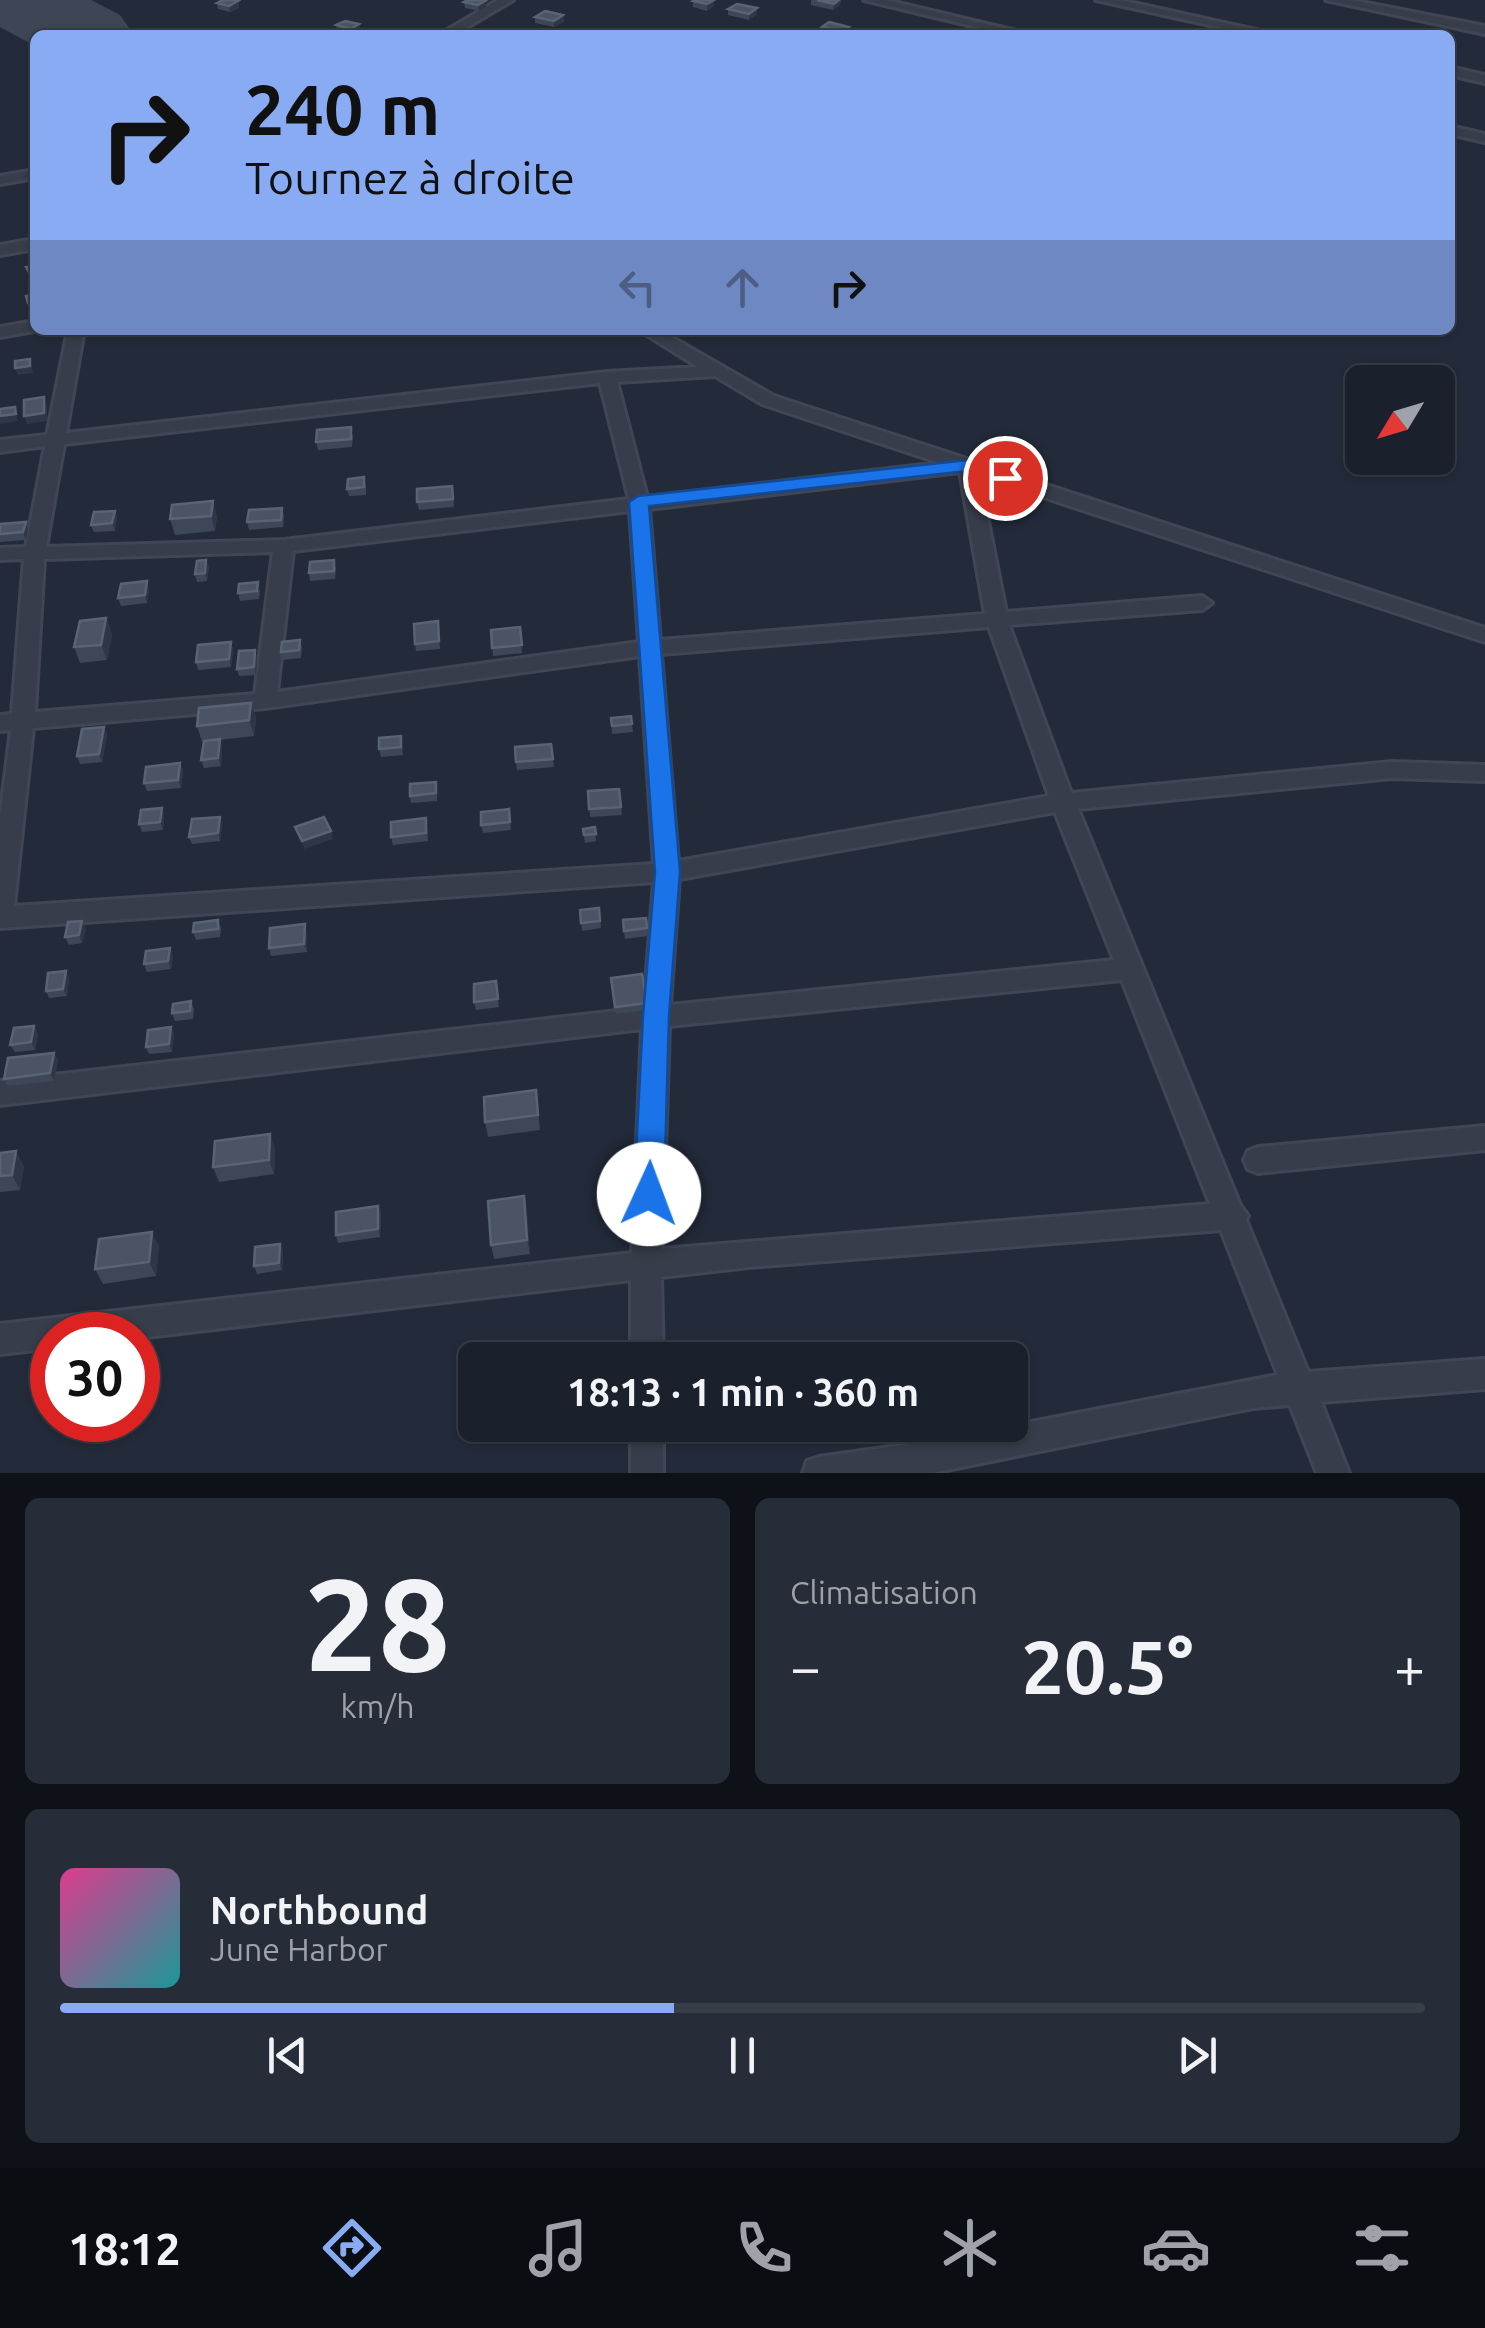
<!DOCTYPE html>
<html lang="fr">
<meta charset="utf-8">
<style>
body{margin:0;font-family:Ubuntu,sans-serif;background:#272d38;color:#f1f3f6;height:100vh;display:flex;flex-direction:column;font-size:38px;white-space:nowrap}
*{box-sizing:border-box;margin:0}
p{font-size:32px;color:#9fa3a9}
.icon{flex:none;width:55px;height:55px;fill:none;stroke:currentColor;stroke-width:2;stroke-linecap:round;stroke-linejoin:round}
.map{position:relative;height:1473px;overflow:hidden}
.drawer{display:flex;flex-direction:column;gap:25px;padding:25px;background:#0e1218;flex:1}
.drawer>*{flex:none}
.top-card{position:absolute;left:30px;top:30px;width:1425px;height:305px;border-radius:15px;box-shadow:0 2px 8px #0004,0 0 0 2px #383e48;background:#89abf3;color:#111;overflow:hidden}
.needle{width:65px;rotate:232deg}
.controls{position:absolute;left:1345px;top:365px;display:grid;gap:20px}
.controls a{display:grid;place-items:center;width:110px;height:110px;border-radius:15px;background:#1a202c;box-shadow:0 2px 8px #0004,0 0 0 2px #383e48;font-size:50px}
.speed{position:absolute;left:30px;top:1312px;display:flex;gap:20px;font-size:50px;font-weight:700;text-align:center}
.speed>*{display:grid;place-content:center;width:130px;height:130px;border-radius:50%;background:#1a202c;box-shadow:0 2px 8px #0004,0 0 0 2px #383e48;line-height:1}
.speed .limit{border:15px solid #d22;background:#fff;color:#111}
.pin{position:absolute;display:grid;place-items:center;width:85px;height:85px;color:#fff;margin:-42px;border:5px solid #fff;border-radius:50%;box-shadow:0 2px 10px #0007}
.me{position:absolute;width:110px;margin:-55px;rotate:2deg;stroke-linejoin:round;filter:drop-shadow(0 0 8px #0008)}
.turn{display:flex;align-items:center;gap:35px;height:210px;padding:0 50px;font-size:45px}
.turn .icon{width:130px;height:130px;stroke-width:2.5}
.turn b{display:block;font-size:70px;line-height:85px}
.lanes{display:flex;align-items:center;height:95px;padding:0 50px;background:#0003;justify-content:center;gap:50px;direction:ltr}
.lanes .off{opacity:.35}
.big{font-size:75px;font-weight:700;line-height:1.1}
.drawer .card{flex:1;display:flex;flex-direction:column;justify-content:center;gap:15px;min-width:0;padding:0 35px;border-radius:15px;background:#272d38}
.drawer .dial{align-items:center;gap:0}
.dial b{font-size:130px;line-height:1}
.song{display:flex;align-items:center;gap:30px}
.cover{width:120px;height:120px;border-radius:15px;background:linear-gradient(135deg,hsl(330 70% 55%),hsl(180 70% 35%))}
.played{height:10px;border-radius:5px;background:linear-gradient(90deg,#89abf3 45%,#383e48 45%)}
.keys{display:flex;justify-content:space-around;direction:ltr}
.heat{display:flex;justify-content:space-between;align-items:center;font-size:55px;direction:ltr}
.drawer .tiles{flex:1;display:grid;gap:25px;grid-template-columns:1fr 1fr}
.card:last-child{grid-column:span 2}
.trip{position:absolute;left:458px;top:1342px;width:570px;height:100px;border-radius:15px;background:#1a202c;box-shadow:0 2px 8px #0004,0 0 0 2px #383e48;font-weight:700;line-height:100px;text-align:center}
.dock{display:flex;height:160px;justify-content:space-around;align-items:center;background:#0a0d12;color:#9fa3a9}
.dock .icon{width:70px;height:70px}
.dock .selected{color:#89abf3}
.dock b{font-size:45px;color:#f1f3f6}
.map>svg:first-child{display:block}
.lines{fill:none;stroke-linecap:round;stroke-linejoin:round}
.runway{fill:#3e4656;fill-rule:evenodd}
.street-casing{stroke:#404653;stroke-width:6}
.street{fill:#373d4a;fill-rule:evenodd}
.wall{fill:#3e4758}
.shaded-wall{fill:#2e3747}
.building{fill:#4a5464;stroke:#5a6373;stroke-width:2.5}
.route{fill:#1a73e8;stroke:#114b97;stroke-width:2.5}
</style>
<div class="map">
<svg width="1485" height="1473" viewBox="0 0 1485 1473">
<rect width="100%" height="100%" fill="#232b3a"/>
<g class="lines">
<path class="runway" d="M0,0H91L120,15L134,35H35V46L0,27Z"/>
<g class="street-casing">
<path id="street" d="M498,0H513L454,35H439Z
M864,0H886L1033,35H1010Z
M1096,0H1120L1279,35H1255Z
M1326,0H1351L1485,26V34Z
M1450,67L1485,75V83L1450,75Z
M1450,126L1485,134V142L1450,134Z
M35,170V178L0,184V176Z
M35,239V249L0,255V245Z
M35,321V330H39L0,337V327Z
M68,330H84L66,433L607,372L698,367L639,330H659L774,396L1485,628V642L979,476L1006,612L1202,596L1212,603L1202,610L1009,625L1071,793L1392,762L1485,765V781L1392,778L1078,809L1240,1205L1248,1216L1246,1220L1308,1372L1485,1359V1389L1321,1402L1349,1473H1317L1290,1405L1253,1408L932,1473H803L807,1461L819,1457L925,1442L1278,1375L1221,1230L749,1267L661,1277L663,1360H631V1280L138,1338V1335H52V1348L0,1354V1324L632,1253L642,1029L0,1105V1081L644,1008L654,882L0,928V817L11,730L0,731V715L12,714L24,559L0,560V548L26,547L45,446L0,452V440L47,435ZM715,376L762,404L940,463L647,497L617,382ZM600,383L629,499L284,540L46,547L64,444ZM960,472L985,614L660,640L649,509ZM630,511L639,642L277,692L293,551ZM273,552L255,694L35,712L44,559ZM989,627L1049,796L678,861L661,654ZM640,656L654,864L14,906L33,728L265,708ZM1055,812L1114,960L670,1005L679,879ZM1122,980L1210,1204L662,1249L669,1026Z
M1485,1126V1150L1258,1173L1248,1169L1244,1160L1248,1151L1258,1147Z
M631,1425H663V1473H631Z"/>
</g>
<use href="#street" class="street"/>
</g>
<path class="wall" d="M714,0V6L707,11L693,7V1Z
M811,0H841L840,5L833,10L811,5Z
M238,1L239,8L230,12L218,9L217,3Z
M464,2L486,7L479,11L465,8Z
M757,8V14L749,20L728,15V9Z
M563,15L564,22L554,27L535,23V17Z
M359,24L360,30L352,35L338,31L336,25Z
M822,27L849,33L846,35L822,33Z
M353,435L352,447L318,450L316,442Z
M366,485V495L349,496L347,489Z
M452,486L454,507L419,510L417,502Z
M172,505L217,516L215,531L175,535L170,519Z
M282,508L284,516L283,527L249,530L247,522Z
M115,511L117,518L115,531L94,532L91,525Z
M26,522L28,530L26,540L0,542V534Z
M209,567L207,581L197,582L195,574Z
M336,567L335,579L310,581L309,573Z
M149,589L147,603L121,606L118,598Z
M260,590L259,599L240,601L238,593Z
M106,618L112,634L107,660L80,663L74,647Z
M438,621L440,649L416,651L415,644Z
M520,627L522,653L493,656L491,630Z
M300,640L302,648L301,658L283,660L281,652Z
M231,642L233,650L231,667L198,670L196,662Z
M255,650L257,658L256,675L239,676L237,669Z
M251,703L256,718L254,736L220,740L222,747L221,766L204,768L201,760L204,741L202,742L197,726Z
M631,716L633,732L612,734L611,718Z
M104,727L107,735L102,762L80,764L77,756Z
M402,744L403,755L381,757L379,749Z
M551,744L554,767L517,770L516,762Z
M180,763L183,771L181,788L147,791L144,783Z
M619,789L622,815L590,817L588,791Z
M437,790V801L411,803L410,796Z
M162,808L164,816L163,830L142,832L139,824Z
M509,809L511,830L483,833L481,825Z
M220,817L222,824L220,841L192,844L189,837Z
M427,826L428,841L393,845L391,837Z
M595,827L596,841L585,843L583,829Z
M599,908L601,928L582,931L580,910Z
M646,918L648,936L625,939L623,920Z
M218,920L221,928L220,937L196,940L193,932Z
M86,929L82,943L69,945L65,937Z
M307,932V952L271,956L269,948Z
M173,956L171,969L147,972L144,964Z
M66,971L69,979L67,996L49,998L46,991Z
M611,978L647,1003V1010L616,1014Z
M496,981L499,1007L476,1010L474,1002Z
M191,1001L194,1009L193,1019L175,1021L172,1013Z
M34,1026L38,1034L35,1050L15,1052L10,1045Z
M171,1027L174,1035L172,1052L149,1054L146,1047Z
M54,1053L58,1060L54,1081L8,1086L4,1079Z
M536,1090L540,1130L488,1137L485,1122Z
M270,1134L275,1149L274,1174L219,1182L213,1167Z
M0,1153L24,1166L20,1190L0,1192Z
M524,1196L530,1254L494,1259L491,1245Z
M378,1206L381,1214L380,1237L338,1243L336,1235Z
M280,1244L283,1251L282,1270L257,1274L254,1266Z
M159,1246L156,1276L103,1284L95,1269Z"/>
<path class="shaded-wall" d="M714,0V6L707,11V4Z
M839,0H841L840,5L833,10L834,4Z
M238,1L239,8L230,12L229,6Z
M485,1L486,7L479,11L478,5Z
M757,8V14L749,20V14Z
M563,15L564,22L554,27V21Z
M359,24L360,30L352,35L351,29Z
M35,302V310L31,311L28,303Z
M30,359L33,373L18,375L15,368Z
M44,397L47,405V421L27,424L24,416Z
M15,407L18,421L0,424V416Z
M213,501L217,516L215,531L211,516Z
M115,511L117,518L115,531L112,523Z
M26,522L28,530L26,540L23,532Z
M206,560L209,567L207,581L205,573Z
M147,581L149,589L147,603L145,595Z
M106,618L112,634L107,660L101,645Z
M231,642L233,650L231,667L229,659Z
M255,650L257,658L256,675L254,667Z
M251,703L256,718L254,736L249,720Z
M104,727L107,735L102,762L99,754Z
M220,739L222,747L221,766L218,758Z
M180,763L183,771L181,788L178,780Z
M162,808L164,816L163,830L160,822Z
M220,817L222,824L220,841L218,833Z
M331,831L333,839L304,849L302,841Z
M82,921L86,929L82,943L79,935Z
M305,924L307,932V952L304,944Z
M170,948L173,956L171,969L168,961Z
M66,971L69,979L67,996L63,989Z
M34,1026L38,1034L35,1050L31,1042Z
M171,1027L174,1035L172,1052L169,1044Z
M54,1053L58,1060L54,1081L50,1073Z
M270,1134L275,1149L274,1174L269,1160Z
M16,1151L24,1166L20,1190L12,1175Z
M524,1196L527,1210L530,1254L527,1240Z
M378,1206L381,1214L380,1237L378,1229Z
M152,1232L159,1246L156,1276L149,1262Z
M280,1244L283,1251L282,1270L279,1263Z"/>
<path class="building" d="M223,0H232L238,1L229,6L217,3Z
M468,0H480L485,1L478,5L464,2Z
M695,0H714L707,4L693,1Z
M817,0H839L834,4Z
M737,4L757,8L749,14L728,9Z
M545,11L563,15L554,21L535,17Z
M345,21L359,24L351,29L336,25Z
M829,22L849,27L843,32L822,27Z
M700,29L718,33L715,35H704L694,33Z
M35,265V275L31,276L26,267Z
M35,294V302L28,303L26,296Z
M30,359V366L15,368V361Z
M44,397V413L24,416V400Z
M15,407L16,414L0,416V409Z
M351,427V439L316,442L317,430Z
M364,477V487L347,489L348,479Z
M452,486L453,499L417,502V489Z
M213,501L211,516L170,519L172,505Z
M282,508L281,520L247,522L249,510Z
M115,511L112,523L91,525L94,512Z
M26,522L23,532L0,534V524Z
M206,560L205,573L195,574L197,561Z
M334,560V571L309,573L310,562Z
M147,581L145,595L118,598L121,584Z
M258,582L257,591L238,593L239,584Z
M106,618L101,645L74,647L80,621Z
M438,621L439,641L415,644L414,624Z
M520,627L522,645L492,648L491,630Z
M300,640L299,650L281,652L282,642Z
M231,642L229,659L196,662L198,645Z
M255,650L254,667L237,669L239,651Z
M251,703L249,720L197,726L199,708Z
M631,716L632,724L612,726L611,718Z
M104,727L99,754L77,756L82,729Z
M401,736V747L379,749V738Z
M220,739L218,758L201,760L204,741Z
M551,744L553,759L516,762L515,747Z
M180,763L178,780L144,783L146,767Z
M436,782V793L410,796V784Z
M619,789L621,807L589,809L588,791Z
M162,808L160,822L139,824L141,810Z
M509,809L510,822L481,825V812Z
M220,817L218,833L189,837L192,819Z
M324,817L331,831L302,841L295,827Z
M426,818V833L391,837V822Z
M595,827L596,834L584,835L583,829Z
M599,908L600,921L581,923L580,910Z
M646,918L647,928L624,931L623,920Z
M218,920V929L193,932L194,923Z
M82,921L79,935L65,937L68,922Z
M305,924L304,944L269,948L270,928Z
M170,948L168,961L144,964L146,951Z
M66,971L63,989L46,991L48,973Z
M642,974L647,1003L615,1007L611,978Z
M496,981L498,999L474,1002V984Z
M191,1001L190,1011L172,1013L173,1004Z
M34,1026L31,1042L10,1045L14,1028Z
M171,1027L169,1044L146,1047L148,1030Z
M54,1053L50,1073L4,1079L8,1058Z
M536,1090L538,1115L485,1122L484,1097Z
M270,1134L269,1160L213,1167L215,1141Z
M16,1151L12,1175L0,1176V1153Z
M524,1196L527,1240L491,1245L488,1201Z
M378,1206V1229L336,1235V1212Z
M152,1232L149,1262L95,1269L99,1239Z
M280,1244L279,1263L254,1266L255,1247Z"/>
<path class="route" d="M968,460L1014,478L1005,483L967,471L649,506L680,872L669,1016L664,1194L659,1203L649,1207L639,1203L634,1194L643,1016L655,872L629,502L638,496Z"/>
</svg>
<div class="controls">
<a><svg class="needle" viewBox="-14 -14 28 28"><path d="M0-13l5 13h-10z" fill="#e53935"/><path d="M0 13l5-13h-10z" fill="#9fa3a9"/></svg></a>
</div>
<div class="speed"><div class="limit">30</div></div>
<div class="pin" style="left:1005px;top:478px;background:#d93025"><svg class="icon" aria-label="arrive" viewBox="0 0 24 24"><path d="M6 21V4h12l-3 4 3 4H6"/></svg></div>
<svg class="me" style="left:649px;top:1194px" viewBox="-20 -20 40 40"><circle r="19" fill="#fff"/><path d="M0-13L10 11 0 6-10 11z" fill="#1a73e8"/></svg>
<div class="trip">18:13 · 1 min · 360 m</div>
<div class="top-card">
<div class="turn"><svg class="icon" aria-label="right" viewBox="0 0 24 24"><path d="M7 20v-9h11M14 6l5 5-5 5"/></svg><div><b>240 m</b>Tournez à droite</div></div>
<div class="lanes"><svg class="icon off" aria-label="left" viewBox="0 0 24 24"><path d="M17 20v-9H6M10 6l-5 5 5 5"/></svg><svg class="icon off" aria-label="ahead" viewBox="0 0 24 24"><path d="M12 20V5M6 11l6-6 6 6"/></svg><svg class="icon" aria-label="right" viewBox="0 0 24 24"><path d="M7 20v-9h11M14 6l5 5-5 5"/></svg></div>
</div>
</div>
<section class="drawer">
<div class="tiles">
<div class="card dial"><b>28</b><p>km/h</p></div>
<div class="card"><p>Climatisation</p>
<div class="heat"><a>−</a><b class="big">20.5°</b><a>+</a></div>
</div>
<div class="card">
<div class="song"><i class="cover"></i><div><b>Northbound</b><p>June Harbor</p></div></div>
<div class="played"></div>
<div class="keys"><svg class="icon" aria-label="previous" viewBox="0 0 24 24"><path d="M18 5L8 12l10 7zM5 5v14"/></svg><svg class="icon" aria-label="pause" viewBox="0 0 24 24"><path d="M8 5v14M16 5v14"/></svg><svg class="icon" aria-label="next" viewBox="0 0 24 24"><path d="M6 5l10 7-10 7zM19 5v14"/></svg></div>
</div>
</div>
</section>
<nav class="dock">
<b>18:12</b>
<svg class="icon selected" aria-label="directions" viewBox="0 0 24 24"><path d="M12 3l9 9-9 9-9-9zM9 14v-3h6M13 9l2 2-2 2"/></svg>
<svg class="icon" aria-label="music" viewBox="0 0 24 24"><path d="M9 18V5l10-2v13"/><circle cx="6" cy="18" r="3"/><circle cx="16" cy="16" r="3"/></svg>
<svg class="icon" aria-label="phone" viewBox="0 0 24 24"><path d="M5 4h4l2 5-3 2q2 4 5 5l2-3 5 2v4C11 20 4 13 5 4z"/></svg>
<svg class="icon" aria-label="climate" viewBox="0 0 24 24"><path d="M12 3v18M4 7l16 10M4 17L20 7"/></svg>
<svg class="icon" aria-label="car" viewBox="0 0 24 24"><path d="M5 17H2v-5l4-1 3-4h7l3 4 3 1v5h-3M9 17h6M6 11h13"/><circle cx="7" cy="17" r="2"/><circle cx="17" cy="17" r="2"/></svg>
<svg class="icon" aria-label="filters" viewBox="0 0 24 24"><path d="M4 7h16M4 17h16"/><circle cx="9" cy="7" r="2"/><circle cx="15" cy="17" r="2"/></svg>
</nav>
